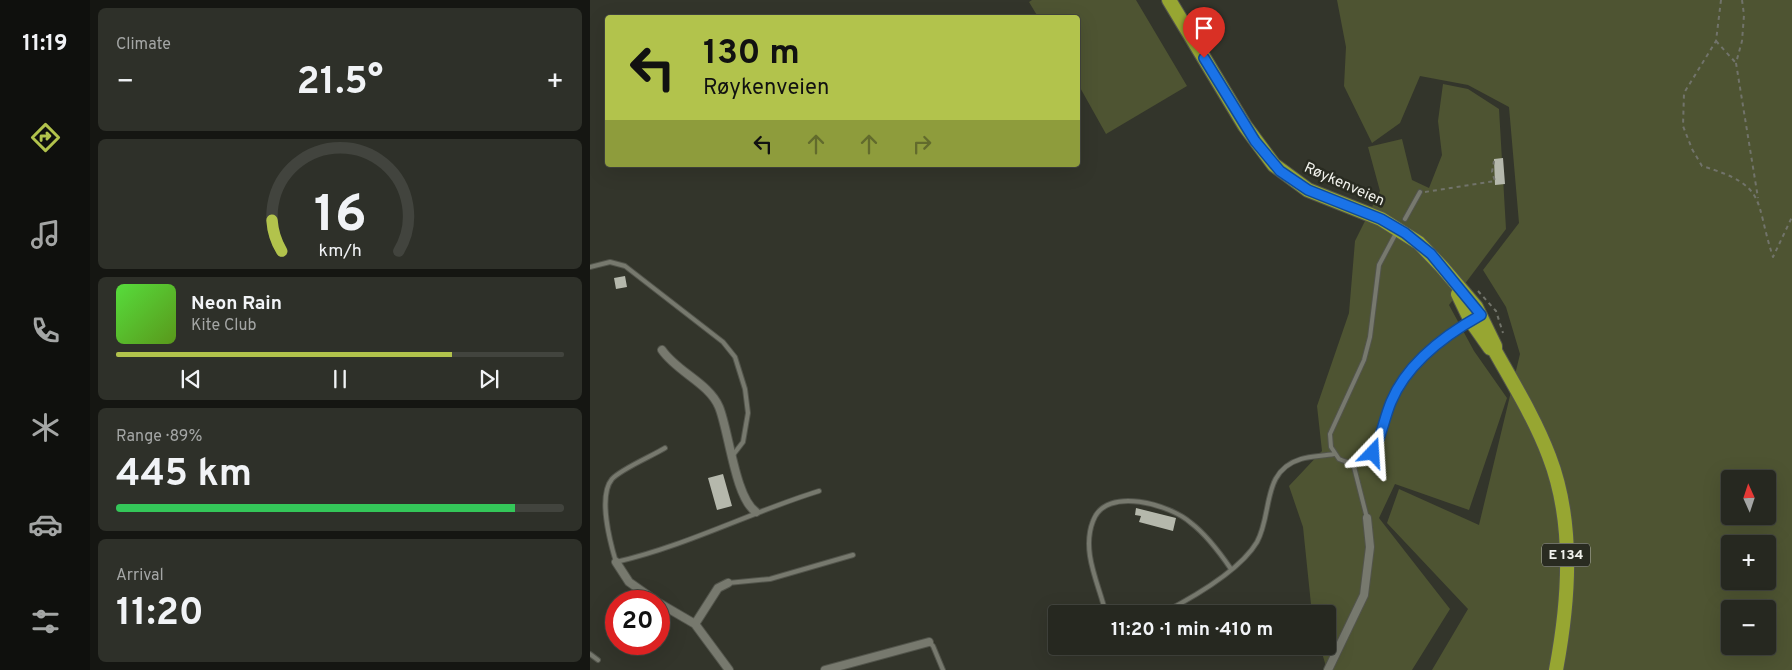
<!DOCTYPE html>
<meta charset="utf-8">
<style>
body{margin:0;font-family:Overpass,sans-serif;background:#2e3029;color:#f1f3f6;height:100vh;display:flex;flex-direction:column;font-size:19px;white-space:nowrap}
*{box-sizing:border-box;margin:0}
p{font-size:16px;color:#a4a6a5}
.icon{flex:none;width:28px;height:28px;fill:none;stroke:currentColor;stroke-width:2;stroke-linecap:round;stroke-linejoin:round}
.map{position:relative;flex:1;overflow:hidden}
.details{display:flex;flex-direction:column;gap:8px;padding:8px;background:#151612;width:500px}
.details>*{flex:none}
.top-card{position:absolute;left:15px;top:15px;width:475px;height:152px;border-radius:5px;box-shadow:0 5px 20px #0002,0 0 0 1px #42443e;background:#b2c34c;color:#111;overflow:hidden}
.needle{width:32px;rotate:357deg}
.tools{position:absolute;left:1131px;top:470px;display:grid;gap:10px}
.tools a{display:grid;place-items:center;width:55px;height:55px;border-radius:5px;background:#262820;box-shadow:0 5px 20px #0002,0 0 0 1px #42443e;font-size:25px}
.speed{position:absolute;left:15px;top:590px;display:flex;gap:10px;font-size:25px;font-weight:700;text-align:center}
.speed>*{display:grid;place-content:center;width:65px;height:65px;border-radius:50%;background:#262820;box-shadow:0 5px 20px #0002,0 0 0 1px #42443e;line-height:1}
.speed .limit{border:8px solid #d22;background:#fff;color:#111}
.pin{position:absolute;display:grid;place-items:center;width:42px;height:42px;color:#fff;margin:-51px -21px;border-radius:50% 50% 50% 0;rotate:-45deg;box-shadow:0 0 5px #0007}
.pin .icon{rotate:45deg}
.me{position:absolute;width:55px;margin:-28px;rotate:20deg;stroke-linejoin:round;filter:drop-shadow(0 0 4px #0008)}
.turn{display:flex;align-items:center;gap:18px;height:105px;padding:0 15px;font-size:22px}
.turn .icon{width:65px;height:65px;stroke-width:2.5}
.turn b{display:block;font-size:35px;line-height:42px}
.lanes{display:flex;align-items:center;height:48px;padding:0 15px;background:#0003;justify-content:center;gap:25px;direction:ltr}
.lanes .off{opacity:.35}
.big{font-size:38px;font-weight:700;line-height:1.1}
.details .tile{flex:1;display:flex;flex-direction:column;justify-content:center;gap:8px;min-width:0;padding:0 18px;border-radius:8px;background:#2e3029}
.details .dial{align-items:center;gap:0}
.dial svg{height:130px;overflow:visible;fill:none;stroke:#42443e;stroke-width:7;stroke-linecap:round;text-anchor:middle}
.dial text{fill:#f1f3f6;stroke:none}
.song{display:flex;align-items:center;gap:15px}
.cover{width:60px;height:60px;border-radius:8px;background:linear-gradient(135deg,hsl(110 70% 55%),hsl(90 70% 35%))}
.played{height:5px;border-radius:2px;background:linear-gradient(90deg,#b2c34c 75%,#42443e 75%)}
.keys{display:flex;justify-content:space-around;direction:ltr}
.heat{display:flex;justify-content:space-between;align-items:center;font-size:28px;direction:ltr}
.charge{height:8px;border-radius:4px;background:linear-gradient(90deg,#34c759 89%,#42443e 0)}
.trip{position:absolute;left:458px;top:605px;width:288px;height:50px;border-radius:5px;background:#262820;box-shadow:0 5px 20px #0002,0 0 0 1px #42443e;font-weight:700;line-height:50px;text-align:center}
main{display:flex;flex:1;min-height:0}
.tabs{display:flex;flex-direction:column;width:90px;justify-content:space-around;align-items:center;background:#0f100d;color:#a4a6a5}
.tabs .icon{width:35px;height:35px}
.tabs .active{color:#b2c34c}
.tabs b{font-size:22px;color:#f1f3f6}
.map>svg:first-child{display:block}
.green{fill:#4e5432;fill-rule:evenodd}
.building{fill:#b5b8ac}
.lines{fill:none;stroke-linecap:round;stroke-linejoin:round}
.lane-casing{stroke:#52544b;stroke-width:6}
.street-casing{stroke:#52544b;stroke-width:10}
.highway-casing{stroke:#52544b;stroke-width:16}
.path{stroke:#71736a;stroke-width:2;stroke-dasharray:4 4;stroke-linecap:butt}
.lane{stroke:#77796e;stroke-width:4}
.street{stroke:#77796e;stroke-width:8}
.highway{stroke:#97a632;stroke-width:14}
.route-casing{stroke:#114b97;stroke-width:12}
.route{stroke:#1a73e8;stroke-width:9}
.labels{text-anchor:middle;dominant-baseline:central;stroke-width:5;stroke-linejoin:round;paint-order:stroke}
.shield{fill:#292b21;stroke:#b5b6af;stroke-width:1}
.shield-label{font-size:14px;font-weight:bold;fill:#f1f2ec}
.street-label{font-size:15px;fill:#f1f2ec;stroke:#292b21}
</style>
<main>
<nav class="tabs">
<b>11:19</b>
<svg class="icon active" aria-label="directions" viewBox="0 0 24 24"><path d="M12 3l9 9-9 9-9-9zM9 14v-3h6M13 9l2 2-2 2"/></svg>
<svg class="icon" aria-label="music" viewBox="0 0 24 24"><path d="M9 18V5l10-2v13"/><circle cx="6" cy="18" r="3"/><circle cx="16" cy="16" r="3"/></svg>
<svg class="icon" aria-label="phone" viewBox="0 0 24 24"><path d="M5 4h4l2 5-3 2q2 4 5 5l2-3 5 2v4C11 20 4 13 5 4z"/></svg>
<svg class="icon" aria-label="climate" viewBox="0 0 24 24"><path d="M12 3v18M4 7l16 10M4 17L20 7"/></svg>
<svg class="icon" aria-label="car" viewBox="0 0 24 24"><path d="M5 17H2v-5l4-1 3-4h7l3 4 3 1v5h-3M9 17h6M6 11h13"/><circle cx="7" cy="17" r="2"/><circle cx="17" cy="17" r="2"/></svg>
<svg class="icon" aria-label="filters" viewBox="0 0 24 24"><path d="M4 7h16M4 17h16"/><circle cx="9" cy="7" r="2"/><circle cx="15" cy="17" r="2"/></svg>
</nav>
<section class="details">
<div class="tile"><p>Climate</p>
<div class="heat"><a>−</a><b class="big">21.5°</b><a>+</a></div>
</div>
<div class="tile dial"><svg viewBox="0 0 100 80">
<path d="M14 69A42 42 0 1 1 86 69"/>
<path d="M14 69A42 42 0 0 1 8 50" stroke="#b2c34c"/>
<text x="50" y="56" font-size="32" font-weight="700">16</text>
<text x="50" y="72" font-size="11">km/h</text>
</svg></div>
<div class="tile">
<div class="song"><i class="cover"></i><div><b>Neon Rain</b><p>Kite Club</p></div></div>
<div class="played"></div>
<div class="keys"><svg class="icon" aria-label="previous" viewBox="0 0 24 24"><path d="M18 5L8 12l10 7zM5 5v14"/></svg><svg class="icon" aria-label="pause" viewBox="0 0 24 24"><path d="M8 5v14M16 5v14"/></svg><svg class="icon" aria-label="next" viewBox="0 0 24 24"><path d="M6 5l10 7-10 7zM19 5v14"/></svg></div>
</div>
<div class="tile"><p>Range · 89%</p><b class="big">445 km</b><div class="charge"></div></div>
<div class="tile"><p>Arrival</p><b class="big">11:20</b></div>
</section>
<div class="map">
<svg width="1202" height="670" viewBox="0 0 1202 670">
<rect width="100%" height="100%" fill="#33352b"/>
<path class="green" d="M442,0H546L597,86L516,134L488,84V18L448,17L439,2Z
M747,0H1202V670H842L878,609L797,523L809,489L889,525L930,354L916,307L893,270L929,223L919,107L878,85L830,76L810,123L782,143L754,86L756,47ZM1140,479H1178V516H1140ZM1140,544H1178V581H1140ZM1140,609H1178V646H1140Z
M853,84L878,89L909,109L916,229L859,305L884,351L917,398L879,510L805,484L789,518L860,609L822,670H737L730,646H736V614H722L713,527L699,486L732,451L727,406L759,313L765,241L790,191L778,147L812,139L822,180L839,188L852,155L848,121Z"/>
<path class="building" d="M913,158L915,184L905,185L904,159Z
M35,276L37,287L26,289L24,278Z
M133,474L142,506L127,510L118,478Z
M546,508L586,518L583,531L549,522L551,516L545,515Z
M612,605L632,613V614H608Z"/>
<g class="lines">
<g class="lane-casing">
<path id="lane" d="M815,219L830,192
M805,235L789,265L780,337L774,360L740,434L741,447L749,459C760,464 772,464 781,455C791,446 796,415 802,401C817,366 848,343 878,322
M0,267L20,262L35,266L133,342L145,357L155,389L158,413L153,442L143,455
M75,448C62,456 31,469 22,479C8,496 20,542 26,562C96,546 161,512 229,491
M763,463L777,518
M138,583L180,579L263,555
M516,614C509,584 491,552 503,521C516,485 581,505 601,523C617,535 630,553 641,569
M571,614C600,599 650,571 667,542C683,513 671,471 711,459C721,456 733,456 744,454
M339,642L343,646L353,670
M0,654L8,660"/>
</g>
<g class="street-casing">
<path id="street" d="M72,350C87,372 119,383 129,407C139,431 145,498 166,512
M26,562L39,582L66,601
M69,603L105,624L139,670
M105,624L128,588L138,583
M235,670L339,642
M738,670L774,595L780,547L777,518"/>
</g>
<g class="highway-casing">
<path id="highway" d="M579,0L655,126L684,165L718,190L791,219L829,243L852,267L886,307L905,346V351C924,385 945,419 959,456C985,523 979,601 966,670
M868,294L881,321L900,348"/>
</g>
<path class="path" d="M1131,0L1126,41L1094,93L1093,126L1102,149L1112,166C1179,186 1164,200 1183,257L1202,217
M1152,0L1154,15L1152,41L1146,63L1168,198
M1126,41L1146,63
M835,192L905,181L902,172L904,161
M888,291L906,311L913,333"/>
<use href="#lane" class="lane"/>
<use href="#street" class="street"/>
<use href="#highway" class="highway"/>
</g>
<g class="lines">
<g class="route-casing">
<path id="route" d="M614,58L665,141L690,171L718,190L791,219L815,233L841,254L891,315C855,335 817,363 801,402C794,419 791,438 783,453"/>
</g>
<use href="#route" class="route"/>
</g>
<g class="labels">
<rect class="shield" x="952" y="543.5" width="48" height="23" rx="4"/>
<g class="shield-label">
<text x="976" y="555">E 134</text>
</g>
<g class="street-label">
<text transform="translate(754 185) rotate(24)">Røykenveien</text>
</g>
</g>
</svg>
<div class="tools">
<a><svg class="needle" viewBox="-14 -14 28 28"><path d="M0-13l5 13h-10z" fill="#e53935"/><path d="M0 13l5-13h-10z" fill="#a4a6a5"/></svg></a>
<a>+</a>
<a>−</a>
</div>
<div class="speed"><div class="limit">20</div></div>
<div class="pin" style="left:614px;top:58px;background:#d93025"><svg class="icon" aria-label="arrive" viewBox="0 0 24 24"><path d="M6 21V4h12l-3 4 3 4H6"/></svg></div>
<svg class="me" style="left:783px;top:453px" viewBox="-20 -20 40 40"><path d="M0-17L14 15 0 8-14 15z" fill="#1a73e8" stroke="#fff" stroke-width="4"/></svg>
<div class="trip">11:20 · 1 min · 410 m</div>
<div class="top-card">
<div class="turn"><svg class="icon" aria-label="left" viewBox="0 0 24 24"><path d="M17 20v-9H6M10 6l-5 5 5 5"/></svg><div><b>130 m</b>Røykenveien</div></div>
<div class="lanes"><svg class="icon" aria-label="left" viewBox="0 0 24 24"><path d="M17 20v-9H6M10 6l-5 5 5 5"/></svg><svg class="icon off" aria-label="ahead" viewBox="0 0 24 24"><path d="M12 20V5M6 11l6-6 6 6"/></svg><svg class="icon off" aria-label="ahead" viewBox="0 0 24 24"><path d="M12 20V5M6 11l6-6 6 6"/></svg><svg class="icon off" aria-label="right" viewBox="0 0 24 24"><path d="M7 20v-9h11M14 6l5 5-5 5"/></svg></div>
</div>
</div>
</main>
